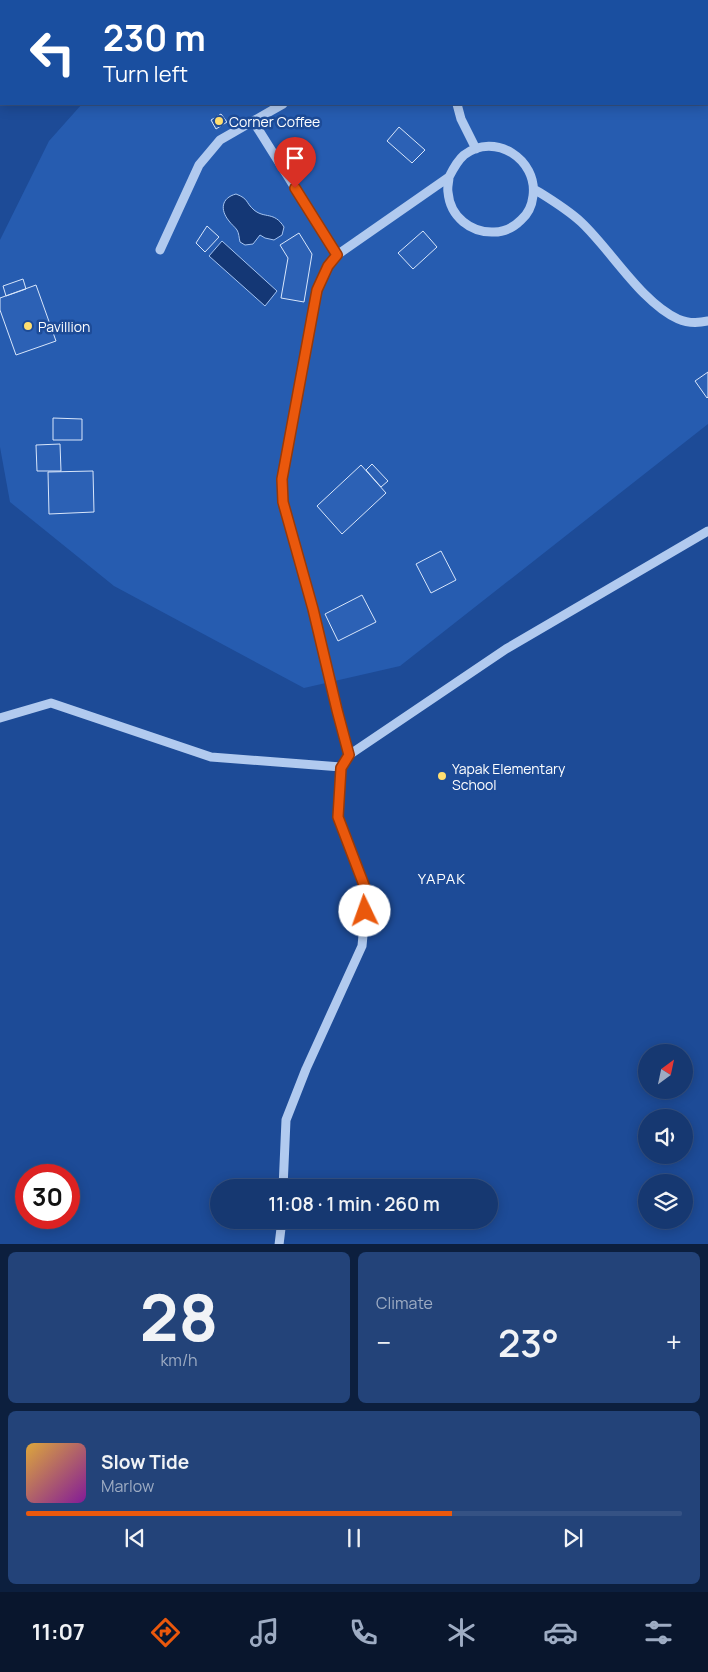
<!DOCTYPE html>
<meta charset="utf-8">
<style>
body{margin:0;font-family:Manrope,sans-serif;background:#234379;color:#f1f3f6;height:100vh;display:flex;flex-direction:column;font-size:19px;white-space:nowrap}
*{box-sizing:border-box;margin:0}
p{font-size:16px;color:#9eacc3}
.icon{flex:none;width:28px;height:28px;fill:none;stroke:currentColor;stroke-width:2;stroke-linecap:round;stroke-linejoin:round}
.map{position:relative;height:1244px;overflow:hidden}
.panel{display:flex;flex-direction:column;gap:8px;padding:8px;background:#0c1f3e;flex:1}
.panel>*{flex:none}
.hud{position:absolute;left:0px;top:0px;width:709px;height:105px;box-shadow:0 2px 12px #0003,0 0 0 1px #355284;background:#1a4fa0;color:#fff;overflow:hidden}
.needle{width:32px;rotate:33deg}
.buttons{position:absolute;left:638px;top:1044px;display:grid;gap:10px}
.buttons a{display:grid;place-items:center;width:55px;height:55px;border-radius:50%;background:#163871;box-shadow:0 2px 12px #0003,0 0 0 1px #355284;font-size:25px}
.speed{position:absolute;left:15px;top:1164px;display:flex;gap:10px;font-size:25px;font-weight:700;text-align:center}
.speed>*{display:grid;place-content:center;width:65px;height:65px;border-radius:50%;background:#163871;box-shadow:0 2px 12px #0003,0 0 0 1px #355284;line-height:1}
.speed .limit{border:8px solid #d22;background:#fff;color:#111}
.pin{position:absolute;display:grid;place-items:center;width:42px;height:42px;color:#fff;margin:-51px -21px;border-radius:50% 50% 50% 0;rotate:-45deg;box-shadow:0 0 5px #0007}
.pin .icon{rotate:45deg}
.me{position:absolute;width:55px;margin:-28px;rotate:357deg;stroke-linejoin:round;filter:drop-shadow(0 0 4px #0008)}
.turn{display:flex;align-items:center;gap:18px;height:105px;padding:0 20px;font-size:22px}
.turn .icon{width:65px;height:65px;stroke-width:2.5}
.turn b{display:block;font-size:35px;line-height:42px}
.big{font-size:38px;font-weight:600;line-height:1.1}
.panel .card{flex:1;display:flex;flex-direction:column;justify-content:center;gap:8px;min-width:0;padding:0 18px;border-radius:8px;background:#234379}
.panel .dial{align-items:center;gap:0}
.dial b{font-size:65px;line-height:1}
.song{display:flex;align-items:center;gap:15px}
.cover{width:60px;height:60px;border-radius:8px;background:linear-gradient(135deg,hsl(40 70% 55%),hsl(290 70% 35%))}
.played{height:5px;border-radius:2px;background:linear-gradient(90deg,#ea580c 65%,#355284 65%)}
.keys{display:flex;justify-content:space-around;direction:ltr}
.heat{display:flex;justify-content:space-between;align-items:center;font-size:28px;direction:ltr}
.panel .tiles{flex:1;display:grid;gap:8px;grid-template-columns:1fr 1fr}
.card:last-child{grid-column:span 2}
.trip{position:absolute;left:210px;top:1179px;width:288px;height:50px;border-radius:25px;background:#163871;box-shadow:0 2px 12px #0003,0 0 0 1px #355284;font-weight:600;line-height:50px;text-align:center}
.dock{display:flex;height:80px;justify-content:space-around;align-items:center;background:#09162d;color:#9eacc3}
.dock .icon{width:35px;height:35px}
.dock .active{color:#ea580c}
.dock b{font-size:22px;color:#f1f3f6}
.map>svg:first-child{display:block}
.green{fill:#265cb0}
.water{fill:#143775;stroke:#a5c4f1}
.building{fill:#2c61b5;stroke:#d8e6fb}
.lines{fill:none;stroke-linecap:round;stroke-linejoin:round}
.minor{stroke:#b1caef;stroke-width:9}
.route-casing{stroke:#983908;stroke-width:12}
.route{stroke:#ea580c;stroke-width:9}
.poi-dot{fill:#ffde70;stroke:#1d4b97;stroke-width:2}
.labels{text-anchor:middle;dominant-baseline:central;stroke-width:5;stroke-linejoin:round;paint-order:stroke}
.poi-label{font-size:14px;fill:#fff;stroke:#1d4b97;text-anchor:start}
.neighbourhood-label{font-size:15px;letter-spacing:1px;fill:#fff;stroke:#1d4b97}
</style>
<div class="map">
<svg width="708" height="1245" viewBox="0 0 708 1245">
<rect width="100%" height="100%" fill="#1d4b97"/>
<path class="green" d="M240,0H708V424L400,666L304,688L114,586L10,502L0,447V240L49,141L82,104H708V1H239Z"/>
<path class="water" d="M236,194C249,199 245,202 254,210C265,219 274,211 284,227L282,235L274,240L265,238L260,235L253,244L245,245L240,242C239,238 239,233 237,230C235,227 231,224 229,221C220,210 221,198 236,194Z
M222,241L277,291L265,306L209,256Z"/>
<path class="building" d="M221,114L227,122L216,129L211,120Z
M399,127L425,150L412,163L387,141Z
M207,226L219,237L205,252L196,243Z
M423,231L437,247L413,269L398,253Z
M299,233L312,254L304,302L281,298L288,258L280,245Z
M23,279L26,289L6,296L3,286Z
M36,285L56,341L16,355L0,310V298Z
M708,372V397L707,398L695,381Z
M53,418L82,419V440H53Z
M60,444L61,471H37L36,445Z
M372,464L388,481L381,487L366,470Z
M361,465L386,493L342,534L317,506Z
M93,471L94,512L49,514L48,472Z
M441,551L456,580L431,593L416,564Z
M362,595L376,622L338,641L325,614Z"/>
<g class="lines">
<path class="minor" d="M445,0L446,1
M397,1L398,0
M457,104L461,119L476,149
M253,121L337,255
M534,189C550,199 567,209 581,222C611,250 641,302 678,319C687,323 699,323 708,321
M160,250L199,165L220,140L283,104
M0,718L51,703L211,757L341,767
M349,755L337,710L313,609L283,502L282,479L317,290L328,266L337,255L449,177C453,169 457,161 464,155C495,131 538,160 533,196C532,205 528,214 521,220C514,227 505,232 494,232C471,233 450,217 448,192C447,187 449,182 449,177
M283,1188L286,1120L306,1069L362,946L367,893L338,817L341,767L349,755L506,649L708,531
M279,1245L282,1220"/>
</g>
<g class="lines">
<g class="route-casing">
<path id="route" d="M295,188L337,255L328,266L317,290L282,479L283,502L313,609L337,710L349,755L341,768L338,817L367,893L365,911"/>
</g>
<use href="#route" class="route"/>
</g>
<g class="poi-dot">
<circle cx="219" cy="121" r="5"/>
<circle cx="28" cy="326" r="5"/>
<circle cx="442" cy="776" r="5"/>
</g>
<g class="labels">
<g class="poi-label">
<text x="229" y="121">Corner Coffee</text>
<text x="38" y="326">Pavillion</text>
<text x="452" y="768">Yapak Elementary<tspan x="452" dy="16">School</tspan></text>
</g>
<g class="neighbourhood-label">
<text x="442" y="878">YAPAK</text>
</g>
</g>
</svg>
<div class="buttons">
<a><svg class="needle" viewBox="-14 -14 28 28"><path d="M0-13l5 13h-10z" fill="#e53935"/><path d="M0 13l5-13h-10z" fill="#9eacc3"/></svg></a>
<a><svg class="icon" aria-label="sound" viewBox="0 0 24 24"><path d="M4 9h4l5-4v14l-5-4H4zM17 9q2 3 0 6"/></svg></a>
<a><svg class="icon" aria-label="layers" viewBox="0 0 24 24"><path d="M12 4l9 5-9 5-9-5zM3 14l9 5 9-5"/></svg></a>
</div>
<div class="speed"><div class="limit">30</div></div>
<div class="pin" style="left:295px;top:188px;background:#d93025"><svg class="icon" aria-label="arrive" viewBox="0 0 24 24"><path d="M6 21V4h12l-3 4 3 4H6"/></svg></div>
<svg class="me" style="left:365px;top:911px" viewBox="-20 -20 40 40"><circle r="19" fill="#fff"/><path d="M0-13L10 11 0 6-10 11z" fill="#ea580c"/></svg>
<div class="trip">11:08 · 1 min · 260 m</div>
<div class="hud">
<div class="turn"><svg class="icon" aria-label="left" viewBox="0 0 24 24"><path d="M17 20v-9H6M10 6l-5 5 5 5"/></svg><div><b>230 m</b>Turn left</div></div>
</div>
</div>
<section class="panel">
<div class="tiles">
<div class="card dial"><b>28</b><p>km/h</p></div>
<div class="card"><p>Climate</p>
<div class="heat"><a>−</a><b class="big">23°</b><a>+</a></div>
</div>
<div class="card">
<div class="song"><i class="cover"></i><div><b>Slow Tide</b><p>Marlow</p></div></div>
<div class="played"></div>
<div class="keys"><svg class="icon" aria-label="previous" viewBox="0 0 24 24"><path d="M18 5L8 12l10 7zM5 5v14"/></svg><svg class="icon" aria-label="pause" viewBox="0 0 24 24"><path d="M8 5v14M16 5v14"/></svg><svg class="icon" aria-label="next" viewBox="0 0 24 24"><path d="M6 5l10 7-10 7zM19 5v14"/></svg></div>
</div>
</div>
</section>
<nav class="dock">
<b>11:07</b>
<svg class="icon active" aria-label="directions" viewBox="0 0 24 24"><path d="M12 3l9 9-9 9-9-9zM9 14v-3h6M13 9l2 2-2 2"/></svg>
<svg class="icon" aria-label="music" viewBox="0 0 24 24"><path d="M9 18V5l10-2v13"/><circle cx="6" cy="18" r="3"/><circle cx="16" cy="16" r="3"/></svg>
<svg class="icon" aria-label="phone" viewBox="0 0 24 24"><path d="M5 4h4l2 5-3 2q2 4 5 5l2-3 5 2v4C11 20 4 13 5 4z"/></svg>
<svg class="icon" aria-label="climate" viewBox="0 0 24 24"><path d="M12 3v18M4 7l16 10M4 17L20 7"/></svg>
<svg class="icon" aria-label="car" viewBox="0 0 24 24"><path d="M5 17H2v-5l4-1 3-4h7l3 4 3 1v5h-3M9 17h6M6 11h13"/><circle cx="7" cy="17" r="2"/><circle cx="17" cy="17" r="2"/></svg>
<svg class="icon" aria-label="filters" viewBox="0 0 24 24"><path d="M4 7h16M4 17h16"/><circle cx="9" cy="7" r="2"/><circle cx="15" cy="17" r="2"/></svg>
</nav>
